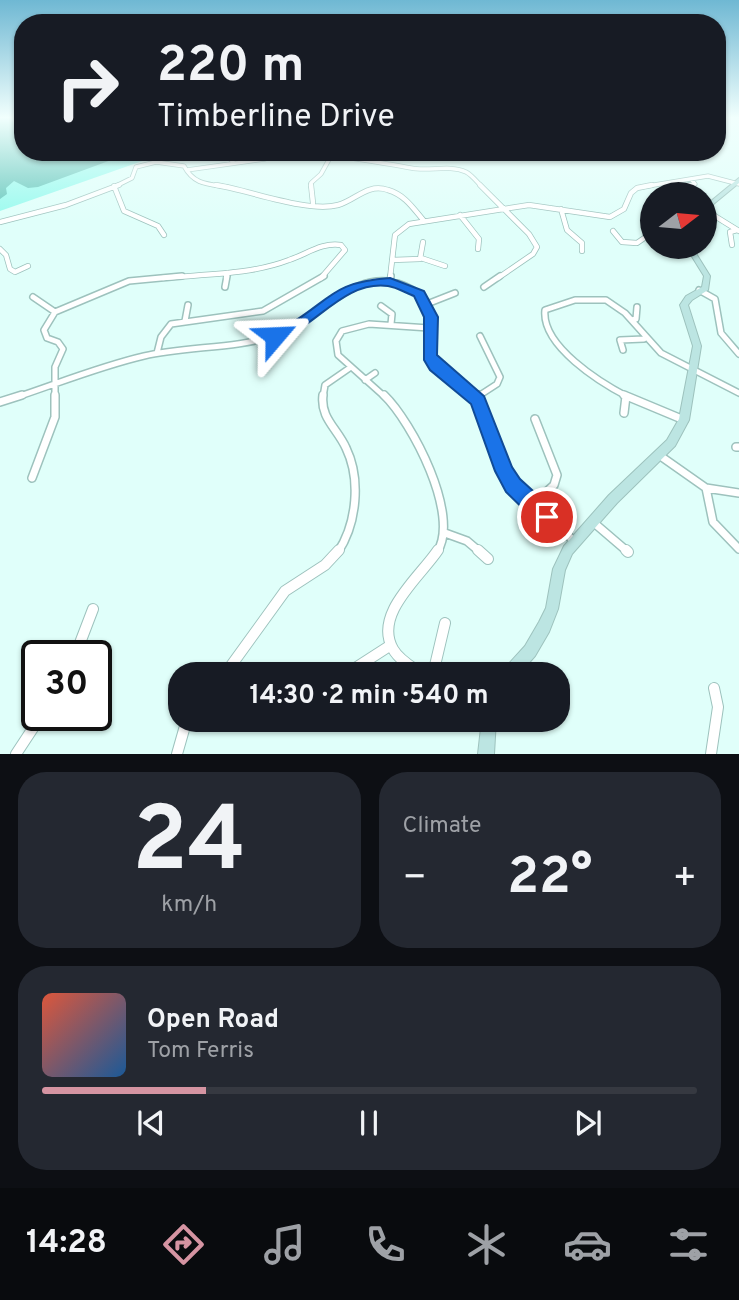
<!DOCTYPE html>
<meta charset="utf-8">
<style>
body{margin:0;font-family:Overpass,sans-serif;background:#242831;color:#f1f3f6;height:100vh;display:flex;flex-direction:column;font-size:26px;white-space:nowrap}
*{box-sizing:border-box;margin:0}
p{font-size:23px;color:#9ea1a6}
.icon{flex:none;width:38px;height:38px;fill:none;stroke:currentColor;stroke-width:2;stroke-linecap:round;stroke-linejoin:round}
.map{position:relative;height:754px;overflow:hidden}
.drawer{display:flex;flex-direction:column;gap:18px;padding:18px;background:#0d0f14;flex:1}
.drawer>*{flex:none}
.top-card{position:absolute;left:14px;top:14px;width:712px;height:147px;border-radius:28px;box-shadow:0 2px 5px #0004;background:#171b24;color:#f1f3f6;overflow:hidden}
.needle{width:46px;rotate:74deg}
.controls{position:absolute;left:640px;top:182px;display:grid;gap:14px}
.controls a{display:grid;place-items:center;width:77px;height:77px;border-radius:50%;background:#171b24;box-shadow:0 2px 5px #0004;font-size:35px}
.speed{position:absolute;left:21px;top:640px;display:flex;gap:14px;font-size:35px;font-weight:700;text-align:center}
.speed>*{display:grid;place-content:center;width:91px;height:91px;border-radius:50%;background:#171b24;box-shadow:0 2px 5px #0004;line-height:1}
.speed .limit{border:4px solid #111;border-radius:10px;background:#fff;color:#111}
.pin{position:absolute;display:grid;place-items:center;width:60px;height:60px;color:#fff;margin:-30px;border:4px solid #fff;border-radius:50%;box-shadow:0 2px 7px #0007}
.me{position:absolute;width:77px;margin:-38px;rotate:64deg;stroke-linejoin:round;filter:drop-shadow(0 0 5px #0008)}
.turn{display:flex;align-items:center;gap:24px;height:147px;padding:0 28px;font-size:32px}
.turn .icon{width:91px;height:91px;stroke-width:2.5}
.turn b{display:block;font-size:49px;line-height:60px}
.big{font-size:52px;font-weight:700;line-height:1.1}
.drawer .widget{flex:1;display:flex;flex-direction:column;justify-content:center;gap:10px;min-width:0;padding:0 24px;border-radius:28px;background:#242831}
.drawer .dial{align-items:center;gap:0}
.dial b{font-size:91px;line-height:1}
.song{display:flex;align-items:center;gap:21px}
.cover{width:84px;height:84px;border-radius:10px;background:linear-gradient(135deg,hsl(10 70% 55%),hsl(210 70% 35%))}
.played{height:7px;border-radius:4px;background:linear-gradient(90deg,#d594a2 25%,#363941 25%)}
.keys{display:flex;justify-content:space-around;direction:ltr}
.heat{display:flex;justify-content:space-between;align-items:center;font-size:38px;direction:ltr}
.drawer .tiles{flex:1;display:grid;gap:18px;grid-template-columns:1fr 1fr}
.widget:last-child{grid-column:span 2}
.trip{position:absolute;left:168px;top:662px;width:402px;height:70px;border-radius:28px;background:#171b24;box-shadow:0 2px 5px #0004;font-weight:700;line-height:70px;text-align:center}
.menu{display:flex;height:112px;justify-content:space-around;align-items:center;background:#090b0e;color:#9ea1a6}
.menu .icon{width:49px;height:49px}
.menu .selected{color:#d594a2}
.menu b{font-size:32px;color:#f1f3f6}
.map>svg:first-child{display:block}
.green{fill:#98faee}
.forest{fill:#63c6bb}
.lines{fill:none;stroke-linecap:round;stroke-linejoin:round}
.street-far4-casing{stroke:#9dc2bd;stroke-width:5}
.street-far3-casing{stroke:#9dc2bd;stroke-width:6}
.street-far2-casing{stroke:#9dc2bd;stroke-width:8}
.street-far1-casing{stroke:#9dc2bd;stroke-width:10}
.street-casing{stroke:#9dc2bd;stroke-width:12}
.secondary-casing{stroke:#9dc2bd;stroke-width:2}
.street-far4{stroke:#fff;stroke-width:3.5}
.street-far3{stroke:#fff;stroke-width:4.5}
.street-far2{stroke:#fff;stroke-width:5}
.street-far1{stroke:#fff;stroke-width:7}
.street{stroke:#fff;stroke-width:10}
.secondary{fill:#bce5e2;fill-rule:evenodd}
.route{fill:#1a73e8;stroke:#114b97;stroke-width:2}
</style>
<div class="map">
<svg width="739" height="754" viewBox="0 0 739 754">
<rect width="100%" height="100%" fill="#e0fffa"/>
<path class="green" d="M0,117H23V152H168L0,211Z"/>
<path class="forest" d="M0,117H9L16,125H23V152H133L38,187L28,188L14,181L6,188L7,194L0,199Z"/>
<g class="lines">
<g class="street-far4-casing">
<path id="street-far4" d="M223,152L233,162
M314,152C347,158 380,162 411,168C429,172 449,164 466,172C472,175 477,182 482,187
M187,170L265,159L283,152
M114,187L132,178L136,167L156,162L184,166C194,185 208,184 228,187
M311,187V183L321,174L331,156
M642,187L708,176L739,184
M682,187L695,184L691,179"/>
</g>
<g class="street-far3-casing">
<path id="street-far3" d="M216,185C249,190 307,213 338,205C356,200 367,183 388,190C405,195 413,208 424,221
M311,185L313,203
M480,185L529,234L537,247L533,254L498,278
M114,186L124,211L158,226L164,235
M672,194L689,185
M653,207V216
M561,209L567,230L582,243V251
M705,210L739,231
M460,215L479,239L478,249
M0,222L66,205L119,185
M613,231L622,242L637,243L653,232
M732,245L730,232L737,230
M0,249L6,255L10,269L15,272L28,266
M421,258L445,266
M392,260L420,259L423,242
M163,278C204,274 250,275 289,260C307,254 322,242 341,245L345,250L321,278
M226,278L227,273
M390,278L395,235L409,224L529,205L610,217L624,209L631,193L637,188L652,185"/>
</g>
<g class="street-far2-casing">
<path id="street-far2" d="M390,282L391,276
M225,287L227,276
M484,287L500,276
M699,290L715,299L721,333L739,354
M33,297L55,312
M427,304L455,293
M381,306L392,314L391,324
M632,320L636,319L637,307
M185,321L188,305
M623,350L620,340L644,339
M157,353L161,337L171,324L263,311L324,276
M365,380L375,373
M17,397C59,383 101,366 144,356C186,346 233,349 275,336C319,322 353,265 403,285C448,303 419,333 430,358C437,373 461,386 474,397
M55,397V367L63,349L58,342L47,338L44,330L55,312L129,281L182,276
M323,397L325,385L351,367
M385,397L338,355L336,341L342,331L369,324L429,328
M477,397L497,384L500,377L480,336
M628,397C601,383 541,346 545,310L575,300H606L625,313L661,353L739,393"/>
</g>
<g class="street-far1-casing">
<path id="street-far1" d="M323,395C320,418 337,428 346,448C361,479 357,523 338,552
M384,395C412,422 461,516 437,552
M472,395L478,400L497,453L513,485L575,542
M624,395L684,420
M476,397L479,395
M0,402L22,395
M624,413L626,396
M736,447H739
M659,455L706,488L739,493
M32,478L55,417V395
M706,488L713,522L739,549
M532,505L554,485L557,475L535,419
M593,522L628,552
M445,533L467,541L480,552"/>
</g>
<g class="street-casing">
<path id="street" d="M478,550L488,559
M626,550L628,552
M75,656L93,609
M225,674L285,591L325,565L339,550
M346,674L391,645
M422,674C412,667 399,660 393,649C373,614 420,577 438,550
M433,674L445,623
M16,754L41,716
M177,754L187,719
M711,754L718,707L714,688"/>
</g>
<g class="secondary-casing">
<path id="secondary" d="M739,178V183L705,211V206Z
M686,247H692L710,276L708,290L692,300L688,305L701,346L689,420L675,446L617,503L572,554L565,570L558,609L549,632L535,656L519,674H502L504,669L525,646L539,622L546,608L553,569L564,546L609,495L667,440L679,419L693,346L680,305L686,296L702,287L704,276Z
M482,719H496L494,754H478Z"/>
</g>
<use href="#street-far4" class="street-far4"/>
<use href="#street-far3" class="street-far3"/>
<use href="#street-far2" class="street-far2"/>
<use href="#street-far1" class="street-far1"/>
<use href="#street" class="street"/>
<use href="#secondary" class="secondary"/>
</g>
<linearGradient id="sky" x2="0" y2="1"><stop stop-color="#6fb8d3"/><stop offset="0.53" stop-color="#f1fffd"/><stop offset="1" stop-color="#f1fffd" stop-opacity="0"/></linearGradient>
<rect width="739" height="222" fill="url(#sky)"/>
<path class="route" d="M390,278L424,291L438,317L437,355L484,396L512,467L520,479L554,510L557,517L554,524L547,527L539,524L506,492L495,471L471,404L430,370L424,360V317L414,296C406,293 396,287 388,286C343,280 315,329 275,341L268,336C273,330 280,330 287,326C332,299 332,282 390,278Z"/>
</svg>
<div class="controls">
<a><svg class="needle" viewBox="-14 -14 28 28"><path d="M0-13l5 13h-10z" fill="#e53935"/><path d="M0 13l5-13h-10z" fill="#9ea1a6"/></svg></a>
</div>
<div class="speed"><div class="limit">30</div></div>
<div class="pin" style="left:547px;top:517px;background:#d93025"><svg class="icon" aria-label="arrive" viewBox="0 0 24 24"><path d="M6 21V4h12l-3 4 3 4H6"/></svg></div>
<svg class="me" style="left:275px;top:336px" viewBox="-20 -20 40 40"><path d="M0-17L14 15 0 8-14 15z" fill="#1a73e8" stroke="#fff" stroke-width="4"/></svg>
<div class="trip">14:30 · 2 min · 540 m</div>
<div class="top-card">
<div class="turn"><svg class="icon" aria-label="right" viewBox="0 0 24 24"><path d="M7 20v-9h11M14 6l5 5-5 5"/></svg><div><b>220 m</b>Timberline Drive</div></div>
</div>
</div>
<section class="drawer">
<div class="tiles">
<div class="widget dial"><b>24</b><p>km/h</p></div>
<div class="widget"><p>Climate</p>
<div class="heat"><a>−</a><b class="big">22°</b><a>+</a></div>
</div>
<div class="widget">
<div class="song"><i class="cover"></i><div><b>Open Road</b><p>Tom Ferris</p></div></div>
<div class="played"></div>
<div class="keys"><svg class="icon" aria-label="previous" viewBox="0 0 24 24"><path d="M18 5L8 12l10 7zM5 5v14"/></svg><svg class="icon" aria-label="pause" viewBox="0 0 24 24"><path d="M8 5v14M16 5v14"/></svg><svg class="icon" aria-label="next" viewBox="0 0 24 24"><path d="M6 5l10 7-10 7zM19 5v14"/></svg></div>
</div>
</div>
</section>
<nav class="menu">
<b>14:28</b>
<svg class="icon selected" aria-label="directions" viewBox="0 0 24 24"><path d="M12 3l9 9-9 9-9-9zM9 14v-3h6M13 9l2 2-2 2"/></svg>
<svg class="icon" aria-label="music" viewBox="0 0 24 24"><path d="M9 18V5l10-2v13"/><circle cx="6" cy="18" r="3"/><circle cx="16" cy="16" r="3"/></svg>
<svg class="icon" aria-label="phone" viewBox="0 0 24 24"><path d="M5 4h4l2 5-3 2q2 4 5 5l2-3 5 2v4C11 20 4 13 5 4z"/></svg>
<svg class="icon" aria-label="climate" viewBox="0 0 24 24"><path d="M12 3v18M4 7l16 10M4 17L20 7"/></svg>
<svg class="icon" aria-label="car" viewBox="0 0 24 24"><path d="M5 17H2v-5l4-1 3-4h7l3 4 3 1v5h-3M9 17h6M6 11h13"/><circle cx="7" cy="17" r="2"/><circle cx="17" cy="17" r="2"/></svg>
<svg class="icon" aria-label="filters" viewBox="0 0 24 24"><path d="M4 7h16M4 17h16"/><circle cx="9" cy="7" r="2"/><circle cx="15" cy="17" r="2"/></svg>
</nav>
